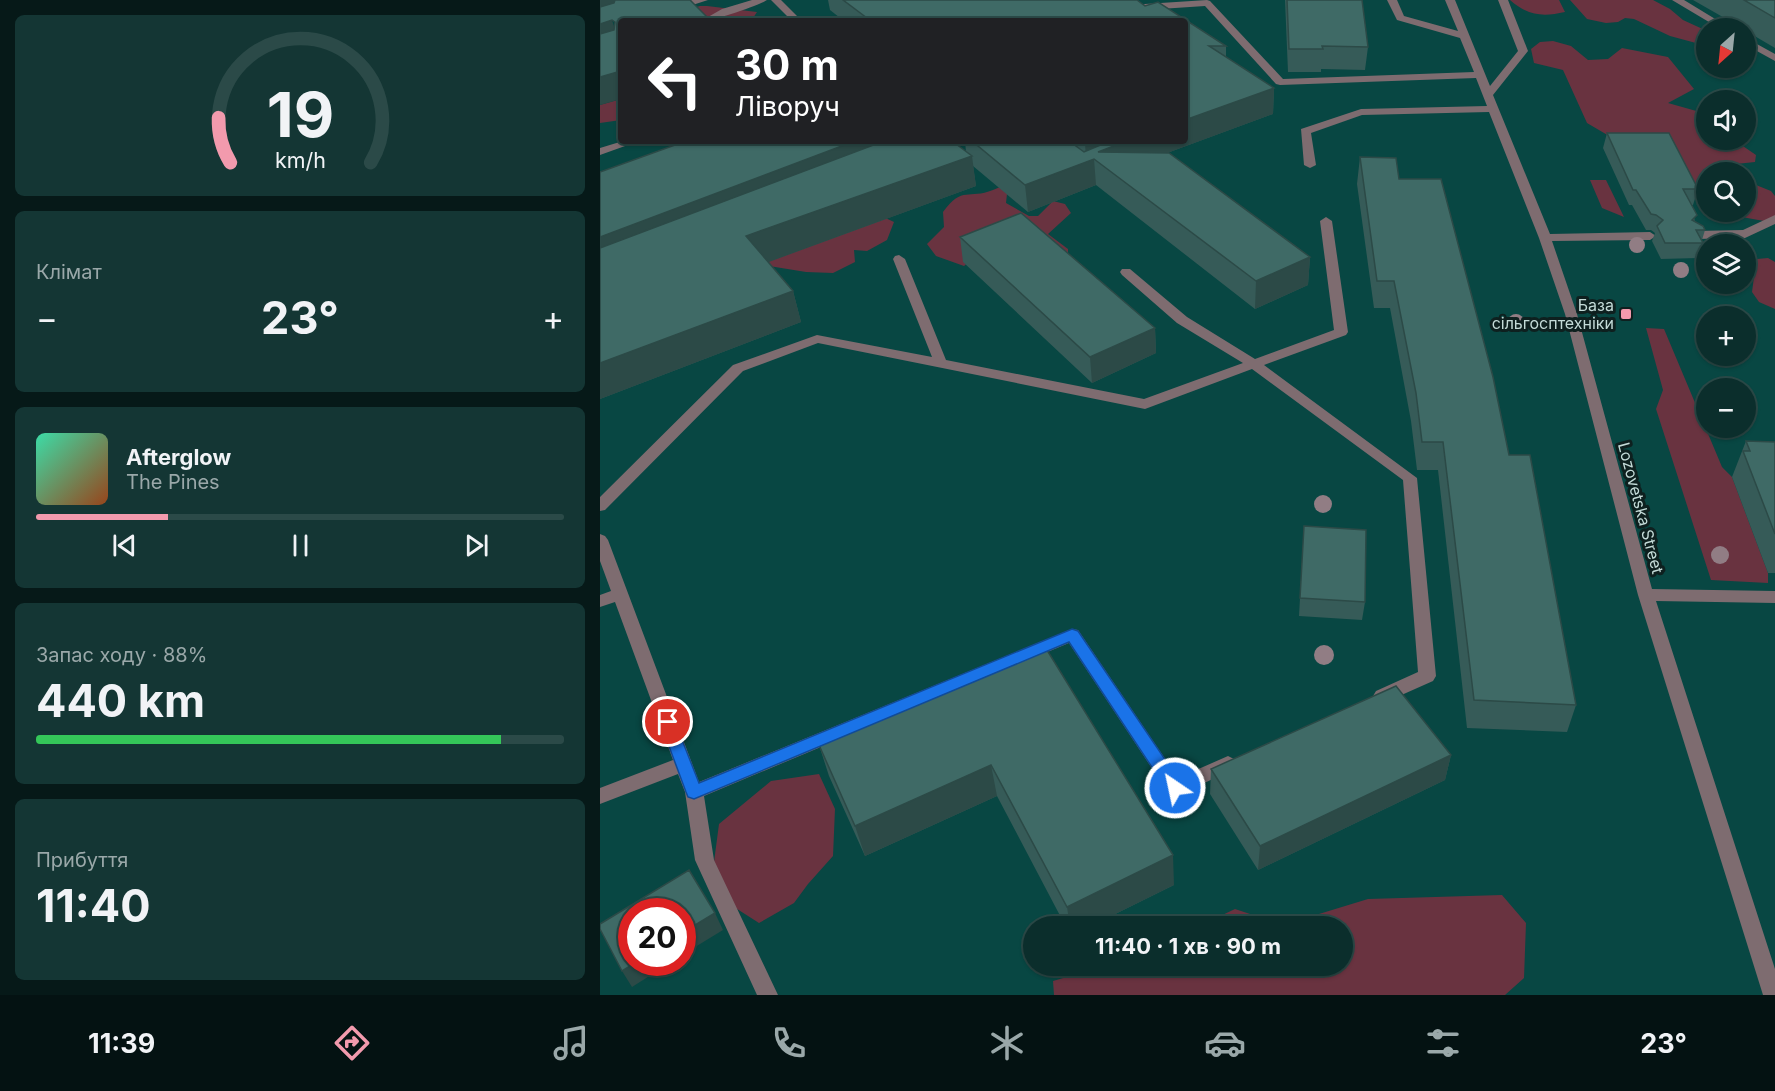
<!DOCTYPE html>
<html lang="uk">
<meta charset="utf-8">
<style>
body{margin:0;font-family:Inter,sans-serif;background:#143634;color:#f1f3f6;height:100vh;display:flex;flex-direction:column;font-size:22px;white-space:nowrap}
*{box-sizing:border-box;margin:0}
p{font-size:20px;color:#9aa8a9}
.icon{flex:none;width:33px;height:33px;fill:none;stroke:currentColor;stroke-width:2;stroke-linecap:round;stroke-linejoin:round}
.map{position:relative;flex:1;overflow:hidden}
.drawer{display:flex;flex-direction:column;gap:15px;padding:15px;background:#061918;width:600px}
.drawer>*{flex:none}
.hud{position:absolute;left:18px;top:18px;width:570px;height:126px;border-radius:6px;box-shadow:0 2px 4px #0004,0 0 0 2px #2b4a48;background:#202124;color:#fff;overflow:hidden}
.needle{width:39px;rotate:207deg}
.tools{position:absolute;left:1096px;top:18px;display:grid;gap:12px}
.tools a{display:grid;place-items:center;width:60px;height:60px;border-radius:50%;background:#0b2e2c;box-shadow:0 2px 4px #0004,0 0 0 2px #2b4a48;font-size:30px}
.speed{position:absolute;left:18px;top:898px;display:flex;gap:12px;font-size:30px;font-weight:700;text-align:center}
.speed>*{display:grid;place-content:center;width:78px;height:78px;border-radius:50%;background:#0b2e2c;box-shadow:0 2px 4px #0004,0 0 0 2px #2b4a48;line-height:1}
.speed .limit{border:9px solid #d22;background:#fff;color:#111}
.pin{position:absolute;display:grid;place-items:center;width:51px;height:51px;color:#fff;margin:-26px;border:3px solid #fff;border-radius:50%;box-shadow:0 2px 6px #0007}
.me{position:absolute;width:66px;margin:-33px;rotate:326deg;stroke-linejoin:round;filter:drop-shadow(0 0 4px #0008)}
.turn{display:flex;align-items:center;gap:21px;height:126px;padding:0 18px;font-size:27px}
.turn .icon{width:78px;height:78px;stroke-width:2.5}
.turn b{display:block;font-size:42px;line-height:51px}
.big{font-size:45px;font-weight:700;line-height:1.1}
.drawer .tile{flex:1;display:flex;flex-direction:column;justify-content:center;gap:9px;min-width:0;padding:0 21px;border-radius:9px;background:#143634}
.drawer .dial{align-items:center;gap:0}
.dial svg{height:156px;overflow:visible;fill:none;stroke:#2b4a48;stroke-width:7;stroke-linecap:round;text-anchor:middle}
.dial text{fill:#f1f3f6;stroke:none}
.song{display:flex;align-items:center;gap:18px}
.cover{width:72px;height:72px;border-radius:9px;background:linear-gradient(135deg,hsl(160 70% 55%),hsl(20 70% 35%))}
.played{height:6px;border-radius:3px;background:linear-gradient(90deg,#f29aad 25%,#2b4a48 25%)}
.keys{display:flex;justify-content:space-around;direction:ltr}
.heat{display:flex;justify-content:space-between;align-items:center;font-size:33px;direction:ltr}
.charge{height:9px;border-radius:4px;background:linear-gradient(90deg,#34c759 88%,#2b4a48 0)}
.trip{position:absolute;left:423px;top:916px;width:330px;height:60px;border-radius:30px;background:#0b2e2c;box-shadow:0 2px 4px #0004,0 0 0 2px #2b4a48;font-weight:700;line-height:60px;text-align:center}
.tabs{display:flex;height:96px;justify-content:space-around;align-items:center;background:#041212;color:#9aa8a9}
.tabs .icon{width:42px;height:42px}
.tabs .selected{color:#f29aad}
.tabs b{font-size:27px;color:#f1f3f6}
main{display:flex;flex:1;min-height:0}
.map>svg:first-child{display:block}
.built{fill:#084743;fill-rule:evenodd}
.green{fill:#693340}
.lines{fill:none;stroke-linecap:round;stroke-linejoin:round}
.minor{fill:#7e6c70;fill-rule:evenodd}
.tree{fill:#917d84}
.wall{fill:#365b58}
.shaded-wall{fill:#2c4a47}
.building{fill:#3f6a66;stroke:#2c4a47;stroke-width:1.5}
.route{fill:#1a73e8;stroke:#114b97;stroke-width:1.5}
.poi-dot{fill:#f29aad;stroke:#0e201f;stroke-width:2}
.labels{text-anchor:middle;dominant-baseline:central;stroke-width:6;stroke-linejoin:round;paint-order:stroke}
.poi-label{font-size:16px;fill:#c4dbd8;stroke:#0e201f;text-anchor:end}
.street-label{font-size:16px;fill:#c4dbd8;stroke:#0e201f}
</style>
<main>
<section class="drawer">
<div class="tile dial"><svg viewBox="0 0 100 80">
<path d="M14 69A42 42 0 1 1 86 69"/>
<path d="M14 69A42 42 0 0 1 8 46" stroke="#f29aad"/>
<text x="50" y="56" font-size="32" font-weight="700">19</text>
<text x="50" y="72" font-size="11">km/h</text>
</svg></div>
<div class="tile"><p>Клімат</p>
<div class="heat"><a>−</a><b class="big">23°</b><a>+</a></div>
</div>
<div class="tile">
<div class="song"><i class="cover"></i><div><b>Afterglow</b><p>The Pines</p></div></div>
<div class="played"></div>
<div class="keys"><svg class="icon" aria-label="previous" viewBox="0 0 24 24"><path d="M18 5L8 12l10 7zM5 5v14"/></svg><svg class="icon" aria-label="pause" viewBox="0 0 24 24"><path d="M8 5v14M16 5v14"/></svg><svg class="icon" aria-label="next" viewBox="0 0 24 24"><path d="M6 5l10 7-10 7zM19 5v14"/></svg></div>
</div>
<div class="tile"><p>Запас ходу · 88%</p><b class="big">440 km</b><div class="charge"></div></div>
<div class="tile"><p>Прибуття</p><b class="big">11:40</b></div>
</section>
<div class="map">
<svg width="1175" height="995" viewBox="0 0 1175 995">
<rect width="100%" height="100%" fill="#0f3d3a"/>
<path class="built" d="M0,0H1175V995H0ZM21,21H585V141H21ZM1107,28H1146V68H1107ZM1107,100H1146V140H1107ZM1107,172H1146V212H1107ZM1107,244H1146V284H1107ZM1107,316H1146V356H1107ZM1107,388H1146V428H1107ZM32,912H82V963H32ZM434,927H742V966H434Z"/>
<path class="green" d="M910,0H959L965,12C943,17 928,16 910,0Z
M970,0H1053L1070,9L1083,20L1107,31V46L1070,36L1034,19L1025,18L1018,22L1006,23L987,19Z
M100,6H107L157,12L151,21H48Z
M953,41L971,46L988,60L1008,59L1022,48L1068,57L1094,89L1068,103L1107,114V140H1134L1156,155L1155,162L1136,164L1143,172H1107V204L1084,180L987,123L963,70L934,63L931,49L940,42Z
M21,99V120L0,123V105Z
M415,178L407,194L406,203L429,216H438L453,201L465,204L471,213L448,234L468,249V260L379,253L364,266L336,256L327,244L344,227L343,212C363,185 368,200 393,190C401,187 408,182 415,178Z
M990,180H1006L1024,217L1002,208Z
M1146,181L1171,191L1175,196V223L1114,212H1146Z
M277,214L294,222L287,240L267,251L254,250L255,262L233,273L206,272L169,266L166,254Z
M1168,258L1175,262V309L1159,302L1152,292L1154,277L1146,273V260Z
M1046,328L1064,329L1122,467L1132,477L1168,573V583L1111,580L1056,409L1063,390Z
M219,774L235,809L233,856L208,884L194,903L159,923L123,900L114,862L119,824L171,781Z
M902,895L926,923L924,978L905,995H454L453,981L504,966H742V927H597L635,909L683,925L768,899Z"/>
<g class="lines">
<path class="minor" d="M92,0H108L74,11L69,8Z
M152,0H167C158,6 112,21 101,21L122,9Z
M171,0H181L202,21H192Z
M607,0L610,1L683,79L874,72L860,38L797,20L787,0H797L804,16L858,31L845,0H855L890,86L918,51L898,0H908L928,51L893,95L950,234L1050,232L1056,236L1050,240L952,241L977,314L1052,589L1175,591V603L1056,601L1175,969V995H1163L1038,595L965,314L939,238L889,112L762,115L711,133L716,165L710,168L704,165L701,129L761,109L887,106L876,78L680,85L676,84L605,6L545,10L540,7L545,4Z
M1072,0H1084L1130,28H1119Z
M1146,38L1175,54V61L1146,45Z
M23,141H39L0,155V148Z
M1175,215V224L1145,238L1095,239L1089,235L1095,231L1143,230Z
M726,217L732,221L748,332L746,335L664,365L817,478L836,676L833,681L788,701L782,703L776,701L773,696L776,691L818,672L803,480L652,369L545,409L218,343L143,371L5,510L0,511V497L133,365L217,335L332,357L293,259L295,256L299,255L305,259L346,360L544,399L643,363L577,323L522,275L520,272L522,269H530L587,317L655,359L734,330L720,221Z
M0,534L5,536L8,540L99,782L472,629L478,630L578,778L628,756L634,759L637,764L634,769L581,794L575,796L569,794L469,643L104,796L114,860L178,995H157L95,860L85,792L78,774L0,804V788L73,760L15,602L0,607V595L11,591L0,561Z"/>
</g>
<g class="tree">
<circle cx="1037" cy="245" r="8"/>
<circle cx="1081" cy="270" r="8"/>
<circle cx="916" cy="322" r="8"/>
<circle cx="723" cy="504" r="9"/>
<circle cx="1120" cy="555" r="9"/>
<circle cx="724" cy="655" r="10"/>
</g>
<path class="wall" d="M228,0H537L545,6L558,2L626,46V57L674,88L673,114L567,153H569L710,257L708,285L655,309L496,185L428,212L373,166L376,186L168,262L193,291L201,322L0,399V172L86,141H352L366,152L365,141H585V21H244L230,10Z
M685,0H762L768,47L765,70L721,69V72H688Z
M1093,0H1175V48L1146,31V28H1142Z
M1007,133L1098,189L1093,205H1092L1095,222L1105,230L1102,240L1103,243L1098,258L1061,259L1052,241L1055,233L1051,230H1046L1032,205H1029L1003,148Z
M760,157L799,179L909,455L976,705L967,732L867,728L838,470H817L811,421L790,308H774L757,184Z
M360,237L555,328L556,353L492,383L363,262Z
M1146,441L1175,442V573H1168L1132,477Z
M704,526L765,602L762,620L699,616Z
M447,650L574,885L489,927H466L397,796L265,856L229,776L219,745Z
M851,755L845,780L658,870L610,794L611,769Z"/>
<path class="shaded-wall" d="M0,0H73L12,20L20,45L0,52Z
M287,17L288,21H273Z
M21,71V99L0,105V77Z
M674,88L673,114L513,173L494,159L496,185L428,212L425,185L486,162L485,141H585V120Z
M255,141H323L0,272V237Z
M372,156L376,186L155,267L146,236Z
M710,257L708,285L655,309L656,281Z
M193,291L201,322L0,399V363Z
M555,328L556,353L492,383L490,357Z
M851,755L845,780L658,870L660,846Z
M391,765L397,796L265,856L255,826Z
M573,855L574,885L489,927H470L467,907Z
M115,913L123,930L82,955V933Z
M35,963H70L32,987L22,971Z"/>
<path class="building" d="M15,0H90L111,21H21V71L0,77V34L14,30L15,22L12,20L0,24V7L14,3Z
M243,0H537L545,6L558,2L626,46H609L674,88L585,120V21H293L287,17L271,21Z
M687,0H762L768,47L722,46L723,49H689Z
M1144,0H1175V18Z
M1007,133H1069L1098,189H1083L1097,215L1092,220L1103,226L1105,230H1096L1103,243H1065L1057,226L1063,220L1056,215L1051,214L1036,190H1033Z
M86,141H255L0,237V172Z
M284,141H352L372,156L146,236L193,291L0,363V248Z
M372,141H469L484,152L510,141H527L498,152L569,153L710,257L656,281L494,159L425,185Z
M760,157L796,158L799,179H841L893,377L909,455H930L976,705L874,700L843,442H822L816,393L794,281H777Z
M421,213L555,328L490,357L360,237Z
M1146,441L1175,442V534L1143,451H1150Z
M704,526L766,530L765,602L700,598Z
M447,650L573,855L467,907L391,765L255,826L219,745Z
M796,686L851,755L660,846L611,769Z
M89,870L115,913L82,933V912H32V963H35L22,971L0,929V924Z"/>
<path class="route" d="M472,629L478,631L581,783L583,788L581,793L575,795L569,793L469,642L94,799L88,797L86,792L60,722L62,717L68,715L73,717L99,783Z"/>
<rect class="poi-dot" x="1020" y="308" width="12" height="12" rx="3"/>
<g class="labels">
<g class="poi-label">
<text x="1014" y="305">База<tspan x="1014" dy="18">сільгосптехніки</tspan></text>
</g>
<g class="street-label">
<text transform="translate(1041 508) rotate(75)">Lozovetska Street</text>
</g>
</g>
</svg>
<div class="tools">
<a><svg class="needle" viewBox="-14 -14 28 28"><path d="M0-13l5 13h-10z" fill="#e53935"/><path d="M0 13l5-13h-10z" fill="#9aa8a9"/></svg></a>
<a><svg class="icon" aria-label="sound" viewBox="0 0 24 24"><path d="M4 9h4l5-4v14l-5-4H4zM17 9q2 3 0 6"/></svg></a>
<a><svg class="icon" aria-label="search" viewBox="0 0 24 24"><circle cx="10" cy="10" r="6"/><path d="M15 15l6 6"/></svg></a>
<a><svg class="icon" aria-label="layers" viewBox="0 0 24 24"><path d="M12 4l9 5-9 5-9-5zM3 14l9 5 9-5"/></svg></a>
<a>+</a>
<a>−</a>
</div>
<div class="speed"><div class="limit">20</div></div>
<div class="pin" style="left:68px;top:722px;background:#d93025"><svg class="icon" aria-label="arrive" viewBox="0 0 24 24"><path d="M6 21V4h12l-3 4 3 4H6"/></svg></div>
<svg class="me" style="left:575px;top:788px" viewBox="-20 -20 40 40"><circle r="17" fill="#1a73e8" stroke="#fff" stroke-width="3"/><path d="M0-11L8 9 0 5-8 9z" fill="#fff"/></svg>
<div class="trip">11:40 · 1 хв · 90 m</div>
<div class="hud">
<div class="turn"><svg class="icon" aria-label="left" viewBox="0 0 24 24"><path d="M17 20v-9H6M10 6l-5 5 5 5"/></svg><div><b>30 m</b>Ліворуч</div></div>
</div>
</div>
</main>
<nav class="tabs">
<b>11:39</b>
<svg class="icon selected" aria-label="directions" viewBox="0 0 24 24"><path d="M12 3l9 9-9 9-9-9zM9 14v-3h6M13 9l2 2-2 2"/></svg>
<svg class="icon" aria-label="music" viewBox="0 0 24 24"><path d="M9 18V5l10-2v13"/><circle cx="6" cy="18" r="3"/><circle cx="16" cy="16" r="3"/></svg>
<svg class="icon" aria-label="phone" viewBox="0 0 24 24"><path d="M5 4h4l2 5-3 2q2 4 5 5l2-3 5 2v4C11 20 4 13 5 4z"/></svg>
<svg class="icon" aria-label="climate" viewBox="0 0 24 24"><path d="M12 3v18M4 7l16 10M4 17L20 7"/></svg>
<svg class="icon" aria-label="car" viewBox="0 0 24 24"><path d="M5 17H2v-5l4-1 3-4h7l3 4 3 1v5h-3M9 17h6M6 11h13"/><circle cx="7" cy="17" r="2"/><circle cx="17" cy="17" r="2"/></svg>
<svg class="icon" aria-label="filters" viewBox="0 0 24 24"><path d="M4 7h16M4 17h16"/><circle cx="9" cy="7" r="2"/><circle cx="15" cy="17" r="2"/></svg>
<b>23°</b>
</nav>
